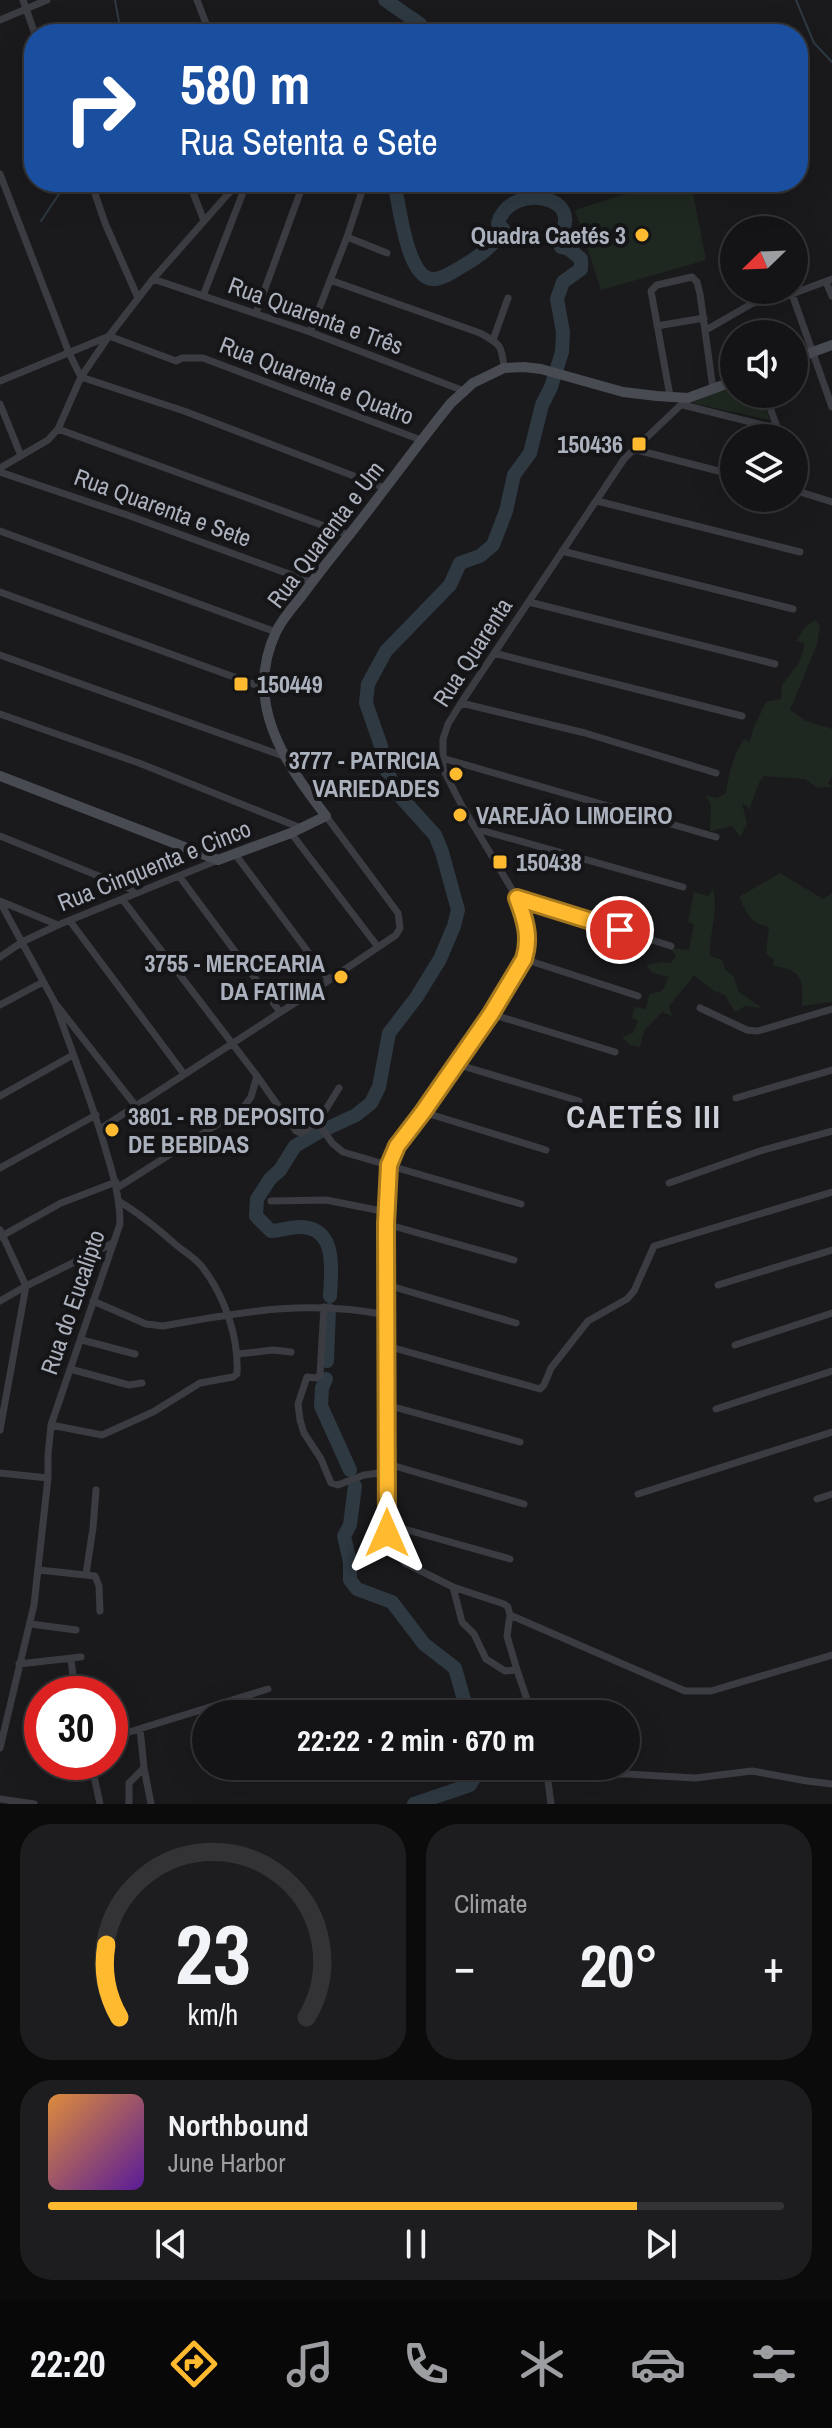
<!DOCTYPE html>
<meta charset="utf-8">
<style>
body{margin:0;font-family:"Archivo Narrow",sans-serif;background:#1d1d1f;color:#f1f3f6;height:100vh;display:flex;flex-direction:column;font-size:30px;white-space:nowrap}
*{box-sizing:border-box;margin:0}
p{font-size:26px;color:#9d9ea1}
.icon{flex:none;width:44px;height:44px;fill:none;stroke:currentColor;stroke-width:2;stroke-linecap:round;stroke-linejoin:round}
.map{position:relative;height:1804px;overflow:hidden}
.details{display:flex;flex-direction:column;gap:20px;padding:20px;background:#0b0b0c;flex:1}
.details>*{flex:none}
.top-card{position:absolute;left:24px;top:24px;width:784px;height:168px;border-radius:32px;box-shadow:0 8px 32px #0002,0 0 0 2px #333335;background:#1a4fa0;color:#fff;overflow:hidden}
.needle{width:52px;rotate:247deg}
.tools{position:absolute;left:720px;top:216px;display:grid;gap:16px}
.tools a{display:grid;place-items:center;width:88px;height:88px;border-radius:50%;background:#141416;box-shadow:0 8px 32px #0002,0 0 0 2px #333335;font-size:40px}
.speed{position:absolute;left:24px;top:1676px;display:flex;gap:16px;font-size:40px;font-weight:700;text-align:center}
.speed>*{display:grid;place-content:center;width:104px;height:104px;border-radius:50%;background:#141416;box-shadow:0 8px 32px #0002,0 0 0 2px #333335;line-height:1}
.speed .limit{border:12px solid #d22;background:#fff;color:#111}
.pin{position:absolute;display:grid;place-items:center;width:68px;height:68px;color:#fff;margin:-34px;border:4px solid #fff;border-radius:50%;box-shadow:0 2px 8px #0007}
.me{position:absolute;width:88px;margin:-44px;rotate:0deg;stroke-linejoin:round;filter:drop-shadow(0 0 6px #0008)}
.turn{display:flex;align-items:center;gap:28px;height:168px;padding:0 24px;font-size:36px}
.turn .icon{width:104px;height:104px;stroke-width:2.5}
.turn b{display:block;font-size:56px;line-height:68px}
.big{font-size:60px;font-weight:700;line-height:1.1}
.details .card{flex:1;display:flex;flex-direction:column;justify-content:center;gap:12px;min-width:0;padding:0 28px;border-radius:32px;background:#1d1d1f}
.details .dial{align-items:center;gap:0}
.dial svg{height:208px;overflow:visible;fill:none;stroke:#333335;stroke-width:7;stroke-linecap:round;text-anchor:middle}
.dial text{fill:#f1f3f6;stroke:none}
.song{display:flex;align-items:center;gap:24px}
.cover{width:96px;height:96px;border-radius:12px;background:linear-gradient(135deg,hsl(30 70% 55%),hsl(270 70% 35%))}
.played{height:8px;border-radius:4px;background:linear-gradient(90deg,#ffba2f 80%,#333335 80%)}
.keys{display:flex;justify-content:space-around;direction:ltr}
.heat{display:flex;justify-content:space-between;align-items:center;font-size:44px;direction:ltr}
.details .tiles{flex:1;display:grid;gap:20px;grid-template-columns:1fr 1fr}
.card:last-child{grid-column:span 2}
.trip{position:absolute;left:192px;top:1700px;width:448px;height:80px;border-radius:40px;background:#141416;box-shadow:0 8px 32px #0002,0 0 0 2px #333335;font-weight:700;line-height:80px;text-align:center}
.menu{display:flex;height:128px;justify-content:space-around;align-items:center;background:#080809;color:#9d9ea1}
.menu .icon{width:56px;height:56px}
.menu .current{color:#ffba2f}
.menu b{font-size:36px;color:#f1f3f6}
.map>svg:first-child{display:block}
.green{fill:#1f2820}
.lines{fill:none;stroke-linecap:round;stroke-linejoin:round}
.stream{stroke:#2e3942;stroke-width:2}
.river{stroke:#2e3942;stroke-width:14}
.street{stroke:#3a3c42;stroke-width:7}
.secondary{stroke:#484b52;stroke-width:10}
.route-casing{stroke:#a6791f;stroke-width:20}
.route{stroke:#ffba2f;stroke-width:14}
.poi-dot{fill:#ffba2f;stroke:#151518;stroke-width:3}
.labels{text-anchor:middle;dominant-baseline:central;stroke-width:8;stroke-linejoin:round;paint-order:stroke}
.poi-label{font-size:24px;font-weight:bold;fill:#abb1bd;stroke:#151518;text-anchor:end}
.street-label{font-size:24px;fill:#abb1bd;stroke:#151518}
.district-label{font-size:32px;font-weight:bold;letter-spacing:2px;fill:#cdd0d9;stroke:#151518}
</style>
<div class="map">
<svg width="832" height="1804" viewBox="0 0 832 1804">
<rect width="100%" height="100%" fill="#1a1a1d"/>
<path class="green" d="M663,182H691L706,260L601,290L575,210Z
M734,384V394H759L770,420L692,403Z
M815,620L820,626L817,644L790,710L806,721L832,729V777L828,783L832,787L818,788L805,779L763,776L757,787L750,809L742,803L747,824L740,837L732,826L710,831L711,805L706,795L717,798L726,793C728,776 734,753 744,739L750,742L753,729L766,702L781,699L782,685L799,663L805,644L796,641L805,627Z
M780,873L823,899L832,893V1002L802,1006C803,979 803,970 773,966L774,960L766,954L769,927C749,923 747,913 739,897Z
M713,889C719,912 709,932 710,956L722,960L725,969L734,977L738,991L762,1008L745,1006L735,1012L725,995L714,991L694,975C686,987 677,994 669,1007L672,1016L662,1012L644,1031L640,1047L630,1045L622,1037L633,1033L638,1021L632,1018L634,1007L646,1009L649,994L662,991L669,977L653,973L646,965L662,962L671,963L676,955L669,948L689,950L694,925L688,922L694,892L708,896Z"/>
<g class="lines">
<path class="stream" d="M115,0L120,28L119,34
M796,0L814,43L832,62
M41,221L67,182"/>
<path class="river" d="M385,0L420,24L426,34
M326,1129L356,1115L371,1103L379,1087L389,1033L416,998L440,959L454,926L458,910L442,852L435,835L398,794L386,769L381,746L366,703L368,684L386,651L450,585L460,563L480,556L493,545L506,511L514,475L530,453L542,405L551,387L562,352L563,332L557,299L563,282L581,269V259L569,249L561,247L558,237C589,196 510,181 498,223L503,229C495,246 477,258 461,267C454,271 441,280 432,279C406,277 399,201 394,182
M321,1131L295,1146L280,1170L270,1179L257,1199L256,1216L271,1231C281,1231 292,1226 302,1227C338,1229 331,1272 330,1296
M327,1361L329,1310
M326,1379L322,1388L321,1406L350,1470
M355,1486L350,1525L344,1536L350,1562V1580L357,1589L392,1602L424,1644L455,1668L468,1714
M414,1804L470,1785L481,1766"/>
<path class="street" d="M23,0L35,34
M197,0L210,34
M0,20L47,0
M0,174L69,353L81,377
M91,182L105,223L138,298
M189,182L204,221
M347,237L387,253
M153,279L310,332L464,391
M330,280L480,333C500,344 502,345 504,368
M826,282L832,296
M792,294L832,407
M203,296L247,182
M256,313L304,182
M657,326L704,318
M706,330L753,303L792,294L832,279
M310,332L347,237L365,182
M109,336L176,361L182,358H203L421,440
M493,340L508,298
M81,377L184,411L385,488
M0,381L107,337
M765,394L781,438
M670,396L651,291L657,285L692,277L697,282L700,294L713,389
M0,404L21,456
M683,405L778,429
M58,429L349,535
M633,449L734,475
M0,468L48,440L58,429L81,377L109,336L153,279L228,194L241,182
M0,472L130,516L311,582
M794,490L832,502
M597,501L800,552
M0,531L276,632
M562,551L793,609
M0,592L264,688
M529,602L775,664
M494,653L742,716
M0,655L286,757
M461,703L585,733L716,773
M0,714L139,763L301,828
M442,758L716,837
M477,829L683,887
M291,833L378,947
M0,836L138,892
M235,854L329,980
M179,876L280,1012
M517,898L671,946
M0,901L58,925
M0,902L55,1003L135,1105
M70,921L184,1074
M0,957L22,942L58,925L218,860
M524,959L638,996
M0,1005L43,982
M700,1008L747,1030L758,1031L832,1009
M491,1014L615,1052
M456,1064L579,1101
M257,1076L296,1131L301,1133L318,1122
M339,1088L318,1122L332,1143L343,1152L521,1204
M0,1096L73,1055
M736,1098L832,1070
M423,1112L546,1150
M100,1129L304,997L396,935L400,928L398,913L326,816
M0,1168L96,1115
M669,1183L760,1151L832,1131
M117,1188L243,1108L251,1097L257,1076L122,899
M271,1201L326,1200L387,1212
M386,1224L514,1260
M0,1230L26,1286L0,1430
M0,1237L61,1203L116,1182
M387,1285L516,1323
M718,1285L832,1250
M0,1301L26,1286L111,1244
M93,1301L146,1324L163,1326C243,1312 306,1299 387,1315
M324,1307L320,1375L316,1378L307,1377L298,1404L300,1420L304,1433L321,1459L331,1483L338,1485L364,1475L387,1472
M82,1340L135,1354
M735,1345L832,1313
M387,1346L540,1389L544,1385L551,1368L588,1321L627,1299L634,1291L654,1246L832,1192
M238,1354L273,1350L291,1352
M70,1369L129,1385L142,1383
M387,1405L520,1442
M716,1409L832,1371
M51,1425L102,1435L153,1412L200,1383L233,1377L237,1374C239,1338 225,1297 203,1268C196,1258 184,1252 175,1244C157,1228 140,1214 120,1202
M388,1464L524,1504
M0,1473L48,1478
M638,1494L832,1432
M817,1499L832,1494
M386,1524L510,1559
M39,1570L95,1576L99,1586L100,1611
M86,1574L93,1528L96,1490
M453,1587L462,1622L474,1634L486,1659L505,1671L517,1670L532,1714
M510,1615L508,1607L504,1604L453,1587L405,1563L390,1545L386,1524L388,1464L386,1224L389,1165L397,1146L423,1112L491,1014L517,972L527,949L526,926L517,898L462,806L443,769V739L448,724L461,703L624,459L688,398
M510,1615L685,1691H711L832,1655
M510,1615L507,1636L517,1670
M31,1624L76,1630
M71,1659L75,1694
M19,1664L81,1657
M110,1738L268,1689
M0,1748L34,1605L48,1478V1455L51,1425L120,1224C120,1195 112,1171 104,1144C90,1096 71,1050 55,1003
M91,1762L100,1804
M546,1766L551,1804
M144,1768L151,1804
M548,1774H627L695,1778L752,1771L807,1781L832,1784
M0,1799L34,1804
M129,1804V1783L144,1768L140,1729"/>
<path class="secondary" d="M794,359L832,345
M0,776L218,860L291,833L326,816C284,762 243,702 276,632C282,619 292,608 301,597C317,575 333,555 350,534C384,491 416,446 451,403L473,383L504,368L524,367L541,369L623,392L657,396L688,398L734,381"/>
</g>
<g class="lines">
<g class="route-casing">
<path id="route" d="M387,1533L386,1224L389,1165L397,1146L423,1112L491,1014L524,959C531,937 525,919 517,898L620,930"/>
</g>
<use href="#route" class="route"/>
</g>
<g class="poi-dot">
<circle cx="642" cy="235" r="8"/>
<rect x="631" y="436" width="16" height="16" rx="4"/>
<rect x="233" y="676" width="16" height="16" rx="4"/>
<circle cx="456" cy="774" r="8"/>
<circle cx="460" cy="815" r="8"/>
<rect x="492" y="854" width="16" height="16" rx="4"/>
<circle cx="341" cy="977" r="8"/>
<circle cx="112" cy="1130" r="8"/>
</g>
<g class="labels">
<g class="poi-label">
<text x="626" y="235">Quadra Caetés 3</text>
<text x="623" y="444">150436</text>
<text x="257" y="684" text-anchor="start">150449</text>
<text x="440" y="760">3777 - PATRICIA<tspan x="440" dy="28">VARIEDADES</tspan></text>
<text x="476" y="815" text-anchor="start">VAREJÃO LIMOEIRO</text>
<text x="516" y="862" text-anchor="start">150438</text>
<text x="325" y="963">3755 - MERCEARIA<tspan x="325" dy="28">DA FATIMA</tspan></text>
<text x="128" y="1116" text-anchor="start">3801 - RB DEPOSITO<tspan x="128" dy="28">DE BEBIDAS</tspan></text>
</g>
<g class="street-label">
<text transform="translate(316 315) rotate(20)">Rua Quarenta e Três</text>
<text transform="translate(317 380) rotate(21)">Rua Quarenta e Quatro</text>
<text transform="translate(163 507) rotate(20)">Rua Quarenta e Sete</text>
<text transform="translate(325 534) rotate(-53)">Rua Quarenta e Um</text>
<text transform="translate(472 652) rotate(-57)">Rua Quarenta</text>
<text transform="translate(154 865) rotate(-22)">Rua Cinquenta e Cinco</text>
<text transform="translate(72 1302) rotate(-71)">Rua do Eucalipto</text>
</g>
<g class="district-label">
<text x="644" y="1116">CAETÉS III</text>
</g>
</g>
</svg>
<div class="tools">
<a><svg class="needle" viewBox="-14 -14 28 28"><path d="M0-13l5 13h-10z" fill="#e53935"/><path d="M0 13l5-13h-10z" fill="#9d9ea1"/></svg></a>
<a><svg class="icon" aria-label="sound" viewBox="0 0 24 24"><path d="M4 9h4l5-4v14l-5-4H4zM17 9q2 3 0 6"/></svg></a>
<a><svg class="icon" aria-label="layers" viewBox="0 0 24 24"><path d="M12 4l9 5-9 5-9-5zM3 14l9 5 9-5"/></svg></a>
</div>
<div class="speed"><div class="limit">30</div></div>
<div class="pin" style="left:620px;top:930px;background:#d93025"><svg class="icon" aria-label="arrive" viewBox="0 0 24 24"><path d="M6 21V4h12l-3 4 3 4H6"/></svg></div>
<svg class="me" style="left:387px;top:1533px" viewBox="-20 -20 40 40"><path d="M0-17L14 15 0 8-14 15z" fill="#ffba2f" stroke="#fff" stroke-width="4"/></svg>
<div class="trip">22:22 · 2 min · 670 m</div>
<div class="top-card">
<div class="turn"><svg class="icon" aria-label="right" viewBox="0 0 24 24"><path d="M7 20v-9h11M14 6l5 5-5 5"/></svg><div><b>580 m</b>Rua Setenta e Sete</div></div>
</div>
</div>
<section class="details">
<div class="tiles">
<div class="card dial"><svg viewBox="0 0 100 80">
<path d="M14 69A42 42 0 1 1 86 69"/>
<path d="M14 69A42 42 0 0 1 9 41" stroke="#ffba2f"/>
<text x="50" y="56" font-size="32" font-weight="700">23</text>
<text x="50" y="72" font-size="11">km/h</text>
</svg></div>
<div class="card"><p>Climate</p>
<div class="heat"><a>−</a><b class="big">20°</b><a>+</a></div>
</div>
<div class="card">
<div class="song"><i class="cover"></i><div><b>Northbound</b><p>June Harbor</p></div></div>
<div class="played"></div>
<div class="keys"><svg class="icon" aria-label="previous" viewBox="0 0 24 24"><path d="M18 5L8 12l10 7zM5 5v14"/></svg><svg class="icon" aria-label="pause" viewBox="0 0 24 24"><path d="M8 5v14M16 5v14"/></svg><svg class="icon" aria-label="next" viewBox="0 0 24 24"><path d="M6 5l10 7-10 7zM19 5v14"/></svg></div>
</div>
</div>
</section>
<nav class="menu">
<b>22:20</b>
<svg class="icon current" aria-label="directions" viewBox="0 0 24 24"><path d="M12 3l9 9-9 9-9-9zM9 14v-3h6M13 9l2 2-2 2"/></svg>
<svg class="icon" aria-label="music" viewBox="0 0 24 24"><path d="M9 18V5l10-2v13"/><circle cx="6" cy="18" r="3"/><circle cx="16" cy="16" r="3"/></svg>
<svg class="icon" aria-label="phone" viewBox="0 0 24 24"><path d="M5 4h4l2 5-3 2q2 4 5 5l2-3 5 2v4C11 20 4 13 5 4z"/></svg>
<svg class="icon" aria-label="climate" viewBox="0 0 24 24"><path d="M12 3v18M4 7l16 10M4 17L20 7"/></svg>
<svg class="icon" aria-label="car" viewBox="0 0 24 24"><path d="M5 17H2v-5l4-1 3-4h7l3 4 3 1v5h-3M9 17h6M6 11h13"/><circle cx="7" cy="17" r="2"/><circle cx="17" cy="17" r="2"/></svg>
<svg class="icon" aria-label="filters" viewBox="0 0 24 24"><path d="M4 7h16M4 17h16"/><circle cx="9" cy="7" r="2"/><circle cx="15" cy="17" r="2"/></svg>
</nav>
